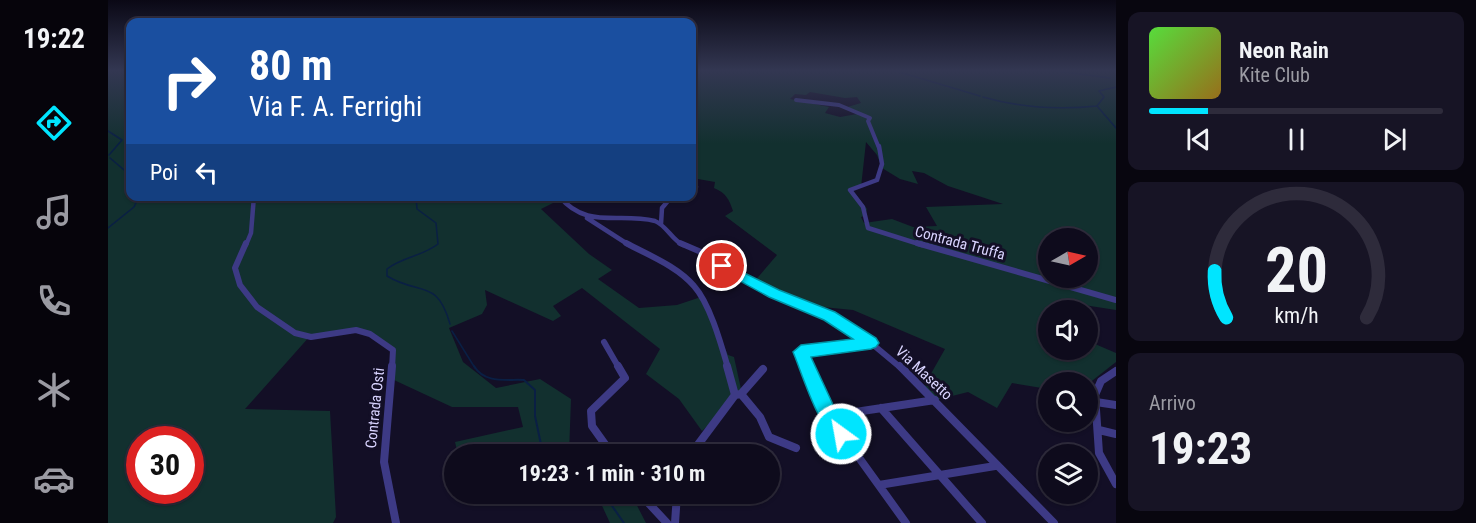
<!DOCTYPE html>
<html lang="it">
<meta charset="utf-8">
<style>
body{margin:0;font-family:"Roboto Condensed",sans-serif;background:#171425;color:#f1f3f6;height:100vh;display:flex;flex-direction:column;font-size:22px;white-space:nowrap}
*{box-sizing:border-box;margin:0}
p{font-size:20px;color:#9b9ba3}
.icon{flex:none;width:33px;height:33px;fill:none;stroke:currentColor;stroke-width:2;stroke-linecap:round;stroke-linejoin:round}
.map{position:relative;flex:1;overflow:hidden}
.panel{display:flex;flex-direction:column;gap:12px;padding:12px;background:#08060f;width:360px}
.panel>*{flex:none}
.hud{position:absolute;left:18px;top:18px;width:570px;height:183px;border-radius:12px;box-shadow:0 2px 4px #0004,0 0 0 2px #2e2b3b;background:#1a4fa0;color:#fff;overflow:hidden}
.needle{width:39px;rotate:81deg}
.tools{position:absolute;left:930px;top:228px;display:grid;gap:12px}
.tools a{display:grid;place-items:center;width:60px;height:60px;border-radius:50%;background:#0e0b1c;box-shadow:0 2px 4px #0004,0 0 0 2px #2e2b3b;font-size:30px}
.speed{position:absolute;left:18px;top:426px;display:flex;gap:12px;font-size:30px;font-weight:700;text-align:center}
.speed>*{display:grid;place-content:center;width:78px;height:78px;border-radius:50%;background:#0e0b1c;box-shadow:0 2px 4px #0004,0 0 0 2px #2e2b3b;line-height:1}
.speed .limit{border:9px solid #d22;background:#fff;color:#111}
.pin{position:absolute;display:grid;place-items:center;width:51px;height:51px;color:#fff;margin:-26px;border:3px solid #fff;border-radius:50%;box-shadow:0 2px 6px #0007}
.me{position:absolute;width:66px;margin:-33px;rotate:328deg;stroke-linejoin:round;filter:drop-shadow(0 0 4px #0008)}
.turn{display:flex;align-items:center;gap:21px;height:126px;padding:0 24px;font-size:27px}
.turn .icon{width:78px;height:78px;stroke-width:2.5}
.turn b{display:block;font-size:42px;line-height:51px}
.then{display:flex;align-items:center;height:57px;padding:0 24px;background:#0003;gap:12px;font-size:22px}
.big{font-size:45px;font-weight:700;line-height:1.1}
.panel .card{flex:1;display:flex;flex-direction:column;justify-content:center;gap:9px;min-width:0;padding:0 21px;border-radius:12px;background:#171425}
.panel .dial{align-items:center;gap:0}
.dial svg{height:156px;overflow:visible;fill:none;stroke:#2e2b3b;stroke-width:7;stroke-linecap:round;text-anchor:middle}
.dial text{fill:#f1f3f6;stroke:none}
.song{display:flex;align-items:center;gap:18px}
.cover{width:72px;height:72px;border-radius:9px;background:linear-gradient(135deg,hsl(110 70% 55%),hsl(40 70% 35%))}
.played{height:6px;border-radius:3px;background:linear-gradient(90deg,#00e5ff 20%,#2e2b3b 20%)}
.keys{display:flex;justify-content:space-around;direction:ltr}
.trip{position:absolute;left:336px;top:444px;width:336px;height:60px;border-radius:30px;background:#0e0b1c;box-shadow:0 2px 4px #0004,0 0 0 2px #2e2b3b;font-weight:700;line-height:60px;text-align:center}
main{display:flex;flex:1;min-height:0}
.tabs{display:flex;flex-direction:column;width:108px;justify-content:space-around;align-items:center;background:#06040b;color:#9b9ba3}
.tabs .icon{width:42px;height:42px}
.tabs .active{color:#00e5ff}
.tabs b{font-size:27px;color:#f1f3f6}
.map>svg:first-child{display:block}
.green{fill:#12302f;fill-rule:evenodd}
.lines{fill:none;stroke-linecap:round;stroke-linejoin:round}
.stream-far1{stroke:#0a1f44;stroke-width:1.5}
.stream{stroke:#0a1f44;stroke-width:2}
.minor-far3{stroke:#3d3a85;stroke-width:4}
.minor-far2{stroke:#3d3a85;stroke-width:4.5}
.minor-far1{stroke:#3d3a85;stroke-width:6}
.minor{stroke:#3d3a85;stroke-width:8}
.route{fill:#00e5ff;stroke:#0095a6;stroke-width:1.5}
.labels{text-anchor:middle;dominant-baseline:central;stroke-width:6;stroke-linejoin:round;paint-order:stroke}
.street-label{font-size:15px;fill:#d9d4ff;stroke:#130f26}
</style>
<main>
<nav class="tabs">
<b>19:22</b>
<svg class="icon active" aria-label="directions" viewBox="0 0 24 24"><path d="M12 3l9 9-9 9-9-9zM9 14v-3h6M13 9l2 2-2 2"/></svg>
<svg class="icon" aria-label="music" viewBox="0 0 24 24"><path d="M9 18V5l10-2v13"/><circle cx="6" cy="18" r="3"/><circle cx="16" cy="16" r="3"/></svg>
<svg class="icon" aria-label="phone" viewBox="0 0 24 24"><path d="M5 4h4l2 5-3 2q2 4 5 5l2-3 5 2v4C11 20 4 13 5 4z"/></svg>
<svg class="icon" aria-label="climate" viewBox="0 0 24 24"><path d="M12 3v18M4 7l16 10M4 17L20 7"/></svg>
<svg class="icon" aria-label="car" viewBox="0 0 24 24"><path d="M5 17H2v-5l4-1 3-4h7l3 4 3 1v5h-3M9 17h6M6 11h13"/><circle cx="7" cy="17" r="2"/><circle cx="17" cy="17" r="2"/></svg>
</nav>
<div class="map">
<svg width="1008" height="523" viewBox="0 0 1008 523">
<rect width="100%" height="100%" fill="#130f26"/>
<path class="green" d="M0,71H22V196L473,197L459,204L453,199L433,209L481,254L504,270L490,279L531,308L569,305L593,297L620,355L626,357L633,389L637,391L594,431L571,399L538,374L552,349L474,288L445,306L453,316L445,321L377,290L379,305L374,314L341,328L355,362L388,388L432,379L463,399L461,454H350L347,442L415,427L410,407H344L286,380L283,350L253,330L202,336L137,409L222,411L228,517L225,523H0ZM32,440H82V490H32Z
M584,71H1008V310L963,303L960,310H940V350H980V341L1008,353V362L980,384L940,382V389L904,383L889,408L860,392L828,400L816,386L837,349L745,310L694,305L645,283L669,255L617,216L625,211C621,199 618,193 606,188L607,182L590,179L584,183ZM702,92L737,98L749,97L753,103L736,108L749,114L732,117L717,113L721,107L682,99L687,94L698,95ZM758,142L769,155L774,168L792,179L810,184L804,171L816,173L840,186L895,204L818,207L829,226L805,227L784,219L756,223L753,217L757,216L759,209L743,188L753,187ZM940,238H980V278H940Z
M436,494H523L538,523H502L490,497L448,500L437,497Z"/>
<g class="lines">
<path class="stream-far1" d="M788,71L872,96
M949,71L1002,78
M875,97C913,108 950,110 989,106L996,97L991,91L1008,87
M989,106L1008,128
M0,131L14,140L1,155
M2,158L22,175
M308,196L309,209L328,223L330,244C315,256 294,257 279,269V276C312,296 329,278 342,324
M0,228L26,207L31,196
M344,331L367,368"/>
<path class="stream" d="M366,366C377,384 398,379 416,380L427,390V416L435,454
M489,494L502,503L516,523"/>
<path class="minor-far3" d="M688,100L731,105L762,118L760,121L771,148"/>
<path class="minor-far2" d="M771,146L774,164L769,180L742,190L755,207L760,228L814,245
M584,189L588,187L587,181
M451,196C479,230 510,212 547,221C558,225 564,240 575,245
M479,218L521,245
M553,224L554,208L564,196
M138,245L143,233L146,196"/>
<path class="minor-far1" d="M138,243L127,268L132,285L149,307L187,333L203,337L248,330L262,334L285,350L284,368
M518,243C540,255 569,266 586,286C602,304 613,344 620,368
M572,243L593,252L666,294L722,316L763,343L793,368
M809,243L1008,300
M496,342L511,368
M700,368L693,352L762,343"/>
<path class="minor" d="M284,366L276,462L288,523
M619,366L627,395
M699,366L721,416L798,523
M792,366L946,523
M1008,371L993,381L987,395L991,453L1008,484
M633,394L652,417L661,437L688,448
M988,402L1008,405
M773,408L874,523
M721,416L827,400
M991,430L1008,434
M504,454L484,426L483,411L517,378L510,366
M583,454L627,395L633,394L655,369
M771,485L887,466
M532,494L559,523
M567,523L569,494"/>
</g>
<linearGradient id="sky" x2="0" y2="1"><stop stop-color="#0a0815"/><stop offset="0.49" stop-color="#333752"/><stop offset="1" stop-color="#333752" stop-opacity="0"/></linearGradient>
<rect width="1008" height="144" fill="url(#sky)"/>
<path class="route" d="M614,262L671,290L727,312L768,338L771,343L768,347L763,349L703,357L728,411L742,434L740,439L733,442C712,434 694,373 685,352L693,345L745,339L716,320L661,297L610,269L608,266Z"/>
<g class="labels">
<g class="street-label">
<text transform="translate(852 243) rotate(15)">Contrada Truffa</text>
<text transform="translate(816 373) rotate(43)">Via Masetto</text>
<text transform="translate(267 408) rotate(-84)">Contrada Osti</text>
</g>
</g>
</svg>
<div class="tools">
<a><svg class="needle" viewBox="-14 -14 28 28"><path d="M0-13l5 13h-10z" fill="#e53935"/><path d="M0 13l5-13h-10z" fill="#9b9ba3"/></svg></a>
<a><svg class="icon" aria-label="sound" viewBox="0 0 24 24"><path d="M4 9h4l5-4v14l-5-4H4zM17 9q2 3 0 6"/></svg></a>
<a><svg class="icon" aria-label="search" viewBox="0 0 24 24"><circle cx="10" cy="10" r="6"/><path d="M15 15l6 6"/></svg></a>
<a><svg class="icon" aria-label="layers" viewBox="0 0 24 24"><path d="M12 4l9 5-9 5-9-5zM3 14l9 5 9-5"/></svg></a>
</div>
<div class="speed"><div class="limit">30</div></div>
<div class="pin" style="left:614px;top:266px;background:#d93025"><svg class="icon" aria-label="arrive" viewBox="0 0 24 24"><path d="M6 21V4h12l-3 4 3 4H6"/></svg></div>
<svg class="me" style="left:733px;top:434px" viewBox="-20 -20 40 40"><circle r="17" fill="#00e5ff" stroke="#fff" stroke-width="3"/><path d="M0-11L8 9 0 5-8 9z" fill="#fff"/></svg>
<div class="trip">19:23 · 1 min · 310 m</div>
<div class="hud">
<div class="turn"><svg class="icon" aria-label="right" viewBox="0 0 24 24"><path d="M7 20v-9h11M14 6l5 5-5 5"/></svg><div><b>80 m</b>Via F. A. Ferrighi</div></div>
<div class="then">Poi<svg class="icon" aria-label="left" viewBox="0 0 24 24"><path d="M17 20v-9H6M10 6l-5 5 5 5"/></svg></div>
</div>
</div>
<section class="panel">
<div class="card">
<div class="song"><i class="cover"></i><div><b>Neon Rain</b><p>Kite Club</p></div></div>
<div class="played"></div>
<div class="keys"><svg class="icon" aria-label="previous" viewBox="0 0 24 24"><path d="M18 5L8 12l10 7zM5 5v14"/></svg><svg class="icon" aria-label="pause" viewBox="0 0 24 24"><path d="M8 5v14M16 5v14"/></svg><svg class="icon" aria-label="next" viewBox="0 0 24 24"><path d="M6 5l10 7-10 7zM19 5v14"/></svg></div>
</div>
<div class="card dial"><svg viewBox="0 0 100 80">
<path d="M14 69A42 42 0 1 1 86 69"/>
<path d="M14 69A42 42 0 0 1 8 45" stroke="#00e5ff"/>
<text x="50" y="56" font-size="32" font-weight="700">20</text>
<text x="50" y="72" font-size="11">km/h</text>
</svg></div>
<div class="card"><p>Arrivo</p><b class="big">19:23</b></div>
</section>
</main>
